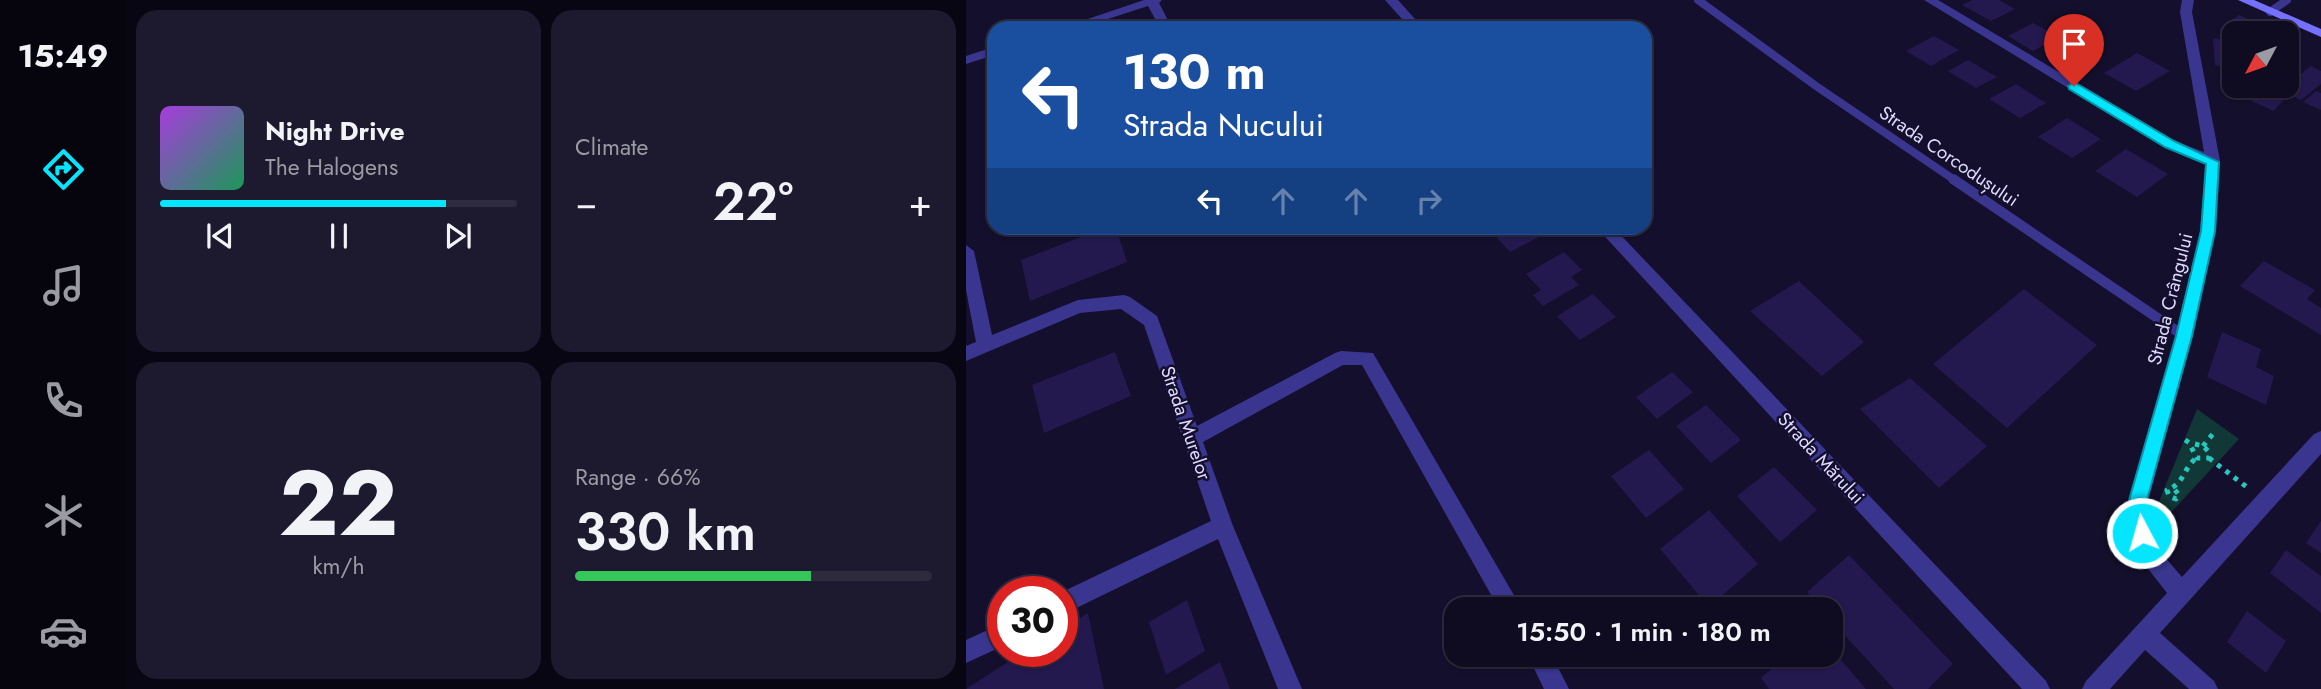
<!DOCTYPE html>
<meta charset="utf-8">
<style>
body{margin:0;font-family:Jost,sans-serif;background:#1d192e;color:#f1f3f6;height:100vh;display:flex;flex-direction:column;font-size:26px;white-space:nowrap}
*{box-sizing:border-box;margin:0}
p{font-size:23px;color:#9b9ba5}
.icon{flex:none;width:38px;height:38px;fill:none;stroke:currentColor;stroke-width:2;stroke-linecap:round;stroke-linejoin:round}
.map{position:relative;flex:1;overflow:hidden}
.details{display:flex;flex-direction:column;gap:10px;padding:10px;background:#080612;width:840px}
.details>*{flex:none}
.guide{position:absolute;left:21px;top:21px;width:665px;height:214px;border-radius:21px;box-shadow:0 2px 5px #0004,0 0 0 2px #2f2b3f;background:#1a4fa0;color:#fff;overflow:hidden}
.needle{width:46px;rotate:229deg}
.fabs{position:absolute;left:1256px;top:21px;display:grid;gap:14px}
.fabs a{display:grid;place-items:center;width:77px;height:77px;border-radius:14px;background:#0f0b21;box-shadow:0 2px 5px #0004,0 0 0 2px #2f2b3f;font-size:35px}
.speed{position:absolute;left:21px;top:576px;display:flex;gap:14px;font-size:35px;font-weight:700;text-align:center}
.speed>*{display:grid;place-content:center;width:91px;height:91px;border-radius:50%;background:#0f0b21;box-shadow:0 2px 5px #0004,0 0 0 2px #2f2b3f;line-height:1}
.speed .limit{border:10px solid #d22;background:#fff;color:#111}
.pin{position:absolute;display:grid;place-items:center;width:60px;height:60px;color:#fff;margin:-72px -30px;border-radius:50% 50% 50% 0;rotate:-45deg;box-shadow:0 0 7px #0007}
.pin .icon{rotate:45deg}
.me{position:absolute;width:77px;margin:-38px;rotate:354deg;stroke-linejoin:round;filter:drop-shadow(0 0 5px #0008)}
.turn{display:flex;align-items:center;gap:24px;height:147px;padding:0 21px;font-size:32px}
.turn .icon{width:91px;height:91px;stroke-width:2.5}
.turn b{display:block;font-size:49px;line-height:60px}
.lanes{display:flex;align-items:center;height:66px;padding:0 21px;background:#0003;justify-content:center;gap:35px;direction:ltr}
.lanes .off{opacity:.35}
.big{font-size:52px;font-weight:600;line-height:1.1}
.details .card{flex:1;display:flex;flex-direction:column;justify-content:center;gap:10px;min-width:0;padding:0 24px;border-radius:21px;background:#1d192e}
.details .dial{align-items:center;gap:0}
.dial b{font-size:91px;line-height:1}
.song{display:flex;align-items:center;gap:21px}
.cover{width:84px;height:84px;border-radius:10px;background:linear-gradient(135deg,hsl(280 70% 55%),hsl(150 70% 35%))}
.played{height:7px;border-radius:4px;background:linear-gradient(90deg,#06e5ff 80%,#2f2b3f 80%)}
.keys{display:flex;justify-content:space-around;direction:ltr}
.heat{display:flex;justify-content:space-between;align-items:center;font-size:38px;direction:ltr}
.charge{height:10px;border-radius:5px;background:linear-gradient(90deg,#34c759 66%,#2f2b3f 0)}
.details .tiles{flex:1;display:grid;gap:10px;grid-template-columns:repeat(2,1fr)}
.trip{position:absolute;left:478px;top:597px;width:399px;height:70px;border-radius:21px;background:#0f0b21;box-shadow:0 2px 5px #0004,0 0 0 2px #2f2b3f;font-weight:600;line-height:70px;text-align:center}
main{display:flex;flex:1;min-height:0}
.menu{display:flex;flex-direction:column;width:126px;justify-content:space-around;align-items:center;background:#06040d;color:#9b9ba5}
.menu .icon{width:49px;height:49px}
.menu .active{color:#06e5ff}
.menu b{font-size:32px;color:#f1f3f6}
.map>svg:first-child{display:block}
.green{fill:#113736}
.building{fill:#24194f}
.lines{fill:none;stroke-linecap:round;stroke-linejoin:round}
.path{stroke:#26c7be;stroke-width:5;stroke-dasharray:4.5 6;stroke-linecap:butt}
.lane-far1{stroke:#3a368f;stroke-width:8}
.lane{stroke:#3a368f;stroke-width:10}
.street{fill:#3a368f;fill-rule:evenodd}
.secondary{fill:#7571ff;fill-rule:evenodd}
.route{fill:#06e5ff;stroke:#0495a6;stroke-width:2}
.labels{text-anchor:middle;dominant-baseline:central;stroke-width:5;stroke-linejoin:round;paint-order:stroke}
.street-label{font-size:19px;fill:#dfdaff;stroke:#140f2c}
</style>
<main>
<nav class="menu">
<b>15:49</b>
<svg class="icon active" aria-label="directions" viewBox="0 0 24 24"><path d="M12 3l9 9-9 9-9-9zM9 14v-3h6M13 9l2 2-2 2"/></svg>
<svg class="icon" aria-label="music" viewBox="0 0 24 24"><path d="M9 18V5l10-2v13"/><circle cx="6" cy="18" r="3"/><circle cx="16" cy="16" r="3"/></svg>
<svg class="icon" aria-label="phone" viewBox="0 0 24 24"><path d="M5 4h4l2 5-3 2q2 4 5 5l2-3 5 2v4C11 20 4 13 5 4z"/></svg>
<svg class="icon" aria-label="climate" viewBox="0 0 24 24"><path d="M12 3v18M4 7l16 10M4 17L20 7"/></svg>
<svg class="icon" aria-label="car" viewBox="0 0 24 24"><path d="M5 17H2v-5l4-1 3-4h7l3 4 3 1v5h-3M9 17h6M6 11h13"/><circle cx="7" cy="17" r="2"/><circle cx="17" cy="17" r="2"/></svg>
</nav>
<section class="details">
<div class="tiles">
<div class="card">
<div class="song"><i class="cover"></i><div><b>Night Drive</b><p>The Halogens</p></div></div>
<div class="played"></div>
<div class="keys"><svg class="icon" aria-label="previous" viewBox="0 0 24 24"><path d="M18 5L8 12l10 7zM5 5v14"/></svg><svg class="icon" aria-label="pause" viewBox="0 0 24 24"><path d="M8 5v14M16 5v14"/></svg><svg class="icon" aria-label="next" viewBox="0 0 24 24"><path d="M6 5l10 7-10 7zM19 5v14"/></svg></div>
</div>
<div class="card"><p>Climate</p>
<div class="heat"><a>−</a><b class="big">22°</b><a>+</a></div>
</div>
<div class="card dial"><b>22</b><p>km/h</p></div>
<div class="card"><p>Range · 66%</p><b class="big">330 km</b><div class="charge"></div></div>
</div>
</section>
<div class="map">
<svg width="1355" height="689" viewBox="0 0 1355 689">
<rect width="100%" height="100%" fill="#140f2c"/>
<path class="green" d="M1231,409L1273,439L1199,519L1189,511Z"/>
<path class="building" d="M1006,0H1033L1049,9L1025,21L996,5Z
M1273,15L1310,32L1281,31L1269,33V37L1253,30Z
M1067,23L1093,37L1067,51L1042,36Z
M968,36L993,50L965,66L940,51Z
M1247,38L1269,42V69L1249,65Z
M1171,53L1204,71L1170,91L1138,73Z
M1002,60L1031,77L1010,88L982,71Z
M1345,66L1355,71V84L1335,100L1314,90Z
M1050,84L1080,103L1054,118L1023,99Z
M1283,86H1290L1319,99L1307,111L1273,95Z
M1350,91L1355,93V110L1337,102Z
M1101,118L1135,139L1106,158L1072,137Z
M1160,149L1202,174L1171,197L1129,171Z
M138,228H150L161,262L64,301L55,260Z
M522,228H573L579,234L544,252Z
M598,252L616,270L605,277L613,285L577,306L567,295L575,290L560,274Z
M1298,261L1349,290L1341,299L1355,308V335L1274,286Z
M833,281L898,342L856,376L784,311Z
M1058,289L1131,345L1041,428L967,364Z
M627,294L650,317L614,340L591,316Z
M1256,332L1295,349L1290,367L1308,376L1300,405L1241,377Z
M149,352L165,396L78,433L66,385Z
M706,372L727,392L691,419L670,397Z
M944,378L1021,446L973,488L894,409Z
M740,405L775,440L745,463L710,426Z
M683,450L718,489L680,518L645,476Z
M808,467L851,510L814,542L771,496Z
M743,510L792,564L743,607L694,549Z
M1355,521V553L1340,543Z
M1320,550L1355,576V613L1304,573Z
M883,555L987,664L962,689H928L864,619V609H856L841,592Z
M221,600L239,651L200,675L183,622Z
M1281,611L1320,641L1300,673L1261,642Z
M122,613L138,689H0L59,651H96V629Z
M864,647L900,689H803L795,678L822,654H864Z
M254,662L264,689H209Z"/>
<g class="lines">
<path class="path" d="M1219,440L1227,445
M1229,444L1237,446L1243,452V458H1231L1225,447Z
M1237,446L1250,430
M1243,458L1282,488
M1209,490L1213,495L1210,499L1203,496L1201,490C1218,484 1217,469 1230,458"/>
<path class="lane-far1" d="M732,0L850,86L990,181
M1304,12L1321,0"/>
<path class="lane" d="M987,179L1218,336"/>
<path class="street" d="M178,0H196L193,3L206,28H194L182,6L114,28H95Z
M419,0H432L457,28H444Z
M958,0H972L1209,141L1238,152L1214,12L1216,0H1228L1226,12L1254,161L1250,231L1227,336L1179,511L1191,548L1216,577L1348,434L1355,431V454L1194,633L1248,681L1252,689H1223L1179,650L1144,689H1116L1120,681L1201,593L1176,561L1159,511L1209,336L1234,231L1240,164L1199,147Z
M28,47V55L0,64V56Z
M631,228H648L1080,681L1084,689H1056Z
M0,245L8,251L26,335L112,300L158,295L164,297L191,316L231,426L369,353L375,351L407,353L556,609H533L396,365H377L237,442L267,526L336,689H312L252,539L96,615V592L245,521L178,325L155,309L114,313L0,361V346L10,342L0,290Z
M37,623V646L0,663V640Z
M561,654H585L603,689H578Z"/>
<path class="secondary" d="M1272,0H1288L1355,29V37Z"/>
</g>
<path class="route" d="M1108,82L1208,141L1253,162L1249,231L1226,336L1178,511L1185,533L1183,539L1176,542L1169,539L1160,511L1210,336L1235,231L1240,164L1199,147L1103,89L1102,86Z"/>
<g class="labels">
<g class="street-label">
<text transform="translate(983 156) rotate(34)">Strada Corcodușului</text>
<text transform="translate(1204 299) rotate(-76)">Strada Crângului</text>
<text transform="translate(220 423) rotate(71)">Strada Murelor</text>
<text transform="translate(855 458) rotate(47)">Strada Mărului</text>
</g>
</g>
</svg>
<div class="fabs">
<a><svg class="needle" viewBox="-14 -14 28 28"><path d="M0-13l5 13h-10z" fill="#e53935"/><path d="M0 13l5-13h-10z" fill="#9b9ba5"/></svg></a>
</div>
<div class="speed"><div class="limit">30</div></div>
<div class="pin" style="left:1108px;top:86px;background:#d93025"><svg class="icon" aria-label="arrive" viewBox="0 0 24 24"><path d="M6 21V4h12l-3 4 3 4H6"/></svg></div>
<svg class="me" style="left:1176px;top:533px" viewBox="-20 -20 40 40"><circle r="17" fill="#06e5ff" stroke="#fff" stroke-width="3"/><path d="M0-11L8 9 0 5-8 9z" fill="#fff"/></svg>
<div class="trip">15:50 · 1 min · 180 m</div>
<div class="guide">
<div class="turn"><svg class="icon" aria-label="left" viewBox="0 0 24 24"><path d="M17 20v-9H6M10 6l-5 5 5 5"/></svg><div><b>130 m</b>Strada Nucului</div></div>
<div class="lanes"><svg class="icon" aria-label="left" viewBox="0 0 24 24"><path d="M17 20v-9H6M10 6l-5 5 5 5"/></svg><svg class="icon off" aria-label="ahead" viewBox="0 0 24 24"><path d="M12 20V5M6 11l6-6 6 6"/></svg><svg class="icon off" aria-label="ahead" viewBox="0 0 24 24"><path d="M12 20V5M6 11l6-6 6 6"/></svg><svg class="icon off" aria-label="right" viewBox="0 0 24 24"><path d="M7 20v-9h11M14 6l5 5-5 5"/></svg></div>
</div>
</div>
</main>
